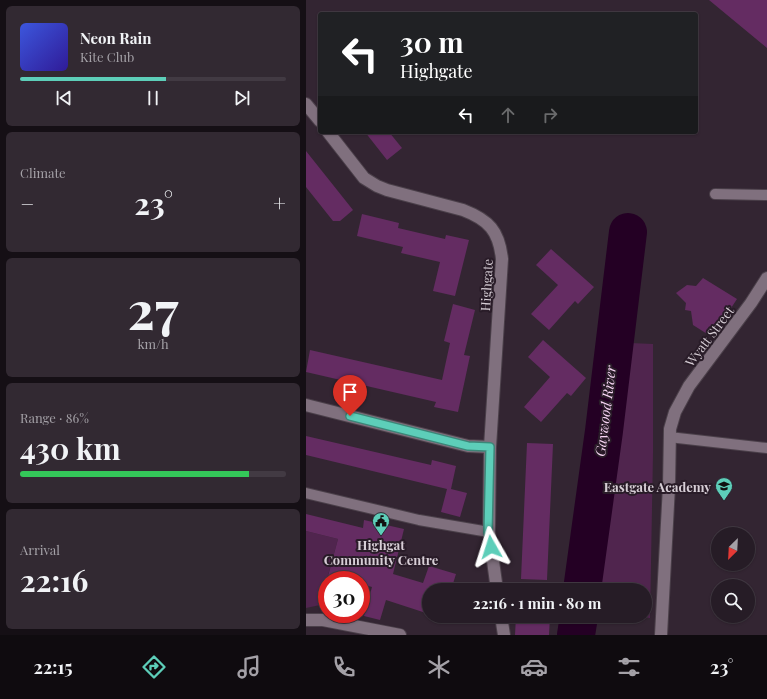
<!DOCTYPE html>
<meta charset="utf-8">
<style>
body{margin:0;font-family:"Playfair Display",serif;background:#322932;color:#f1f3f6;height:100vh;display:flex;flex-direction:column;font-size:15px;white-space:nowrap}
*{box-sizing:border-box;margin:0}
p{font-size:13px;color:#a4a1a7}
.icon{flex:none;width:22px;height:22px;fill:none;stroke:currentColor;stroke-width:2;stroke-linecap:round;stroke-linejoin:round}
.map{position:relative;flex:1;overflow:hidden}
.side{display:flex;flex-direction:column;gap:6px;padding:6px;background:#150f15;width:306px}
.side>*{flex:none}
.banner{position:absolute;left:12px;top:12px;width:380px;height:122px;border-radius:4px;box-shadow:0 1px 3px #0004,0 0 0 1px #423a43;background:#202124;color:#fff;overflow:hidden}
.needle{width:26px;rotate:204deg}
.fabs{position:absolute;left:405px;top:527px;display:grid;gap:8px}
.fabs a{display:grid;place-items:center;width:44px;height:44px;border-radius:50%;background:#261c26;box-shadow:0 1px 3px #0004,0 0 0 1px #423a43;font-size:20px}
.speed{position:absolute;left:12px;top:571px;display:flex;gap:8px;font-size:20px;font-weight:700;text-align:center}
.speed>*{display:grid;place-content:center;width:52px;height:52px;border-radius:50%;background:#261c26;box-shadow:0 1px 3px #0004,0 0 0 1px #423a43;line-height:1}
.speed .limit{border:6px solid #d22;background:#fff;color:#111}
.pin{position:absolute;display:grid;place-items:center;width:34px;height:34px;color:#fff;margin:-41px -17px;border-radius:50% 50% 50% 0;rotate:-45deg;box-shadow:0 0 4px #0007}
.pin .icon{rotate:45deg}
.me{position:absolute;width:44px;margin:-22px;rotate:354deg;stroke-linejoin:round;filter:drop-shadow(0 0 3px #0008)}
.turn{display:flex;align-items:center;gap:14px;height:84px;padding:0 16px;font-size:18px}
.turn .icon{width:52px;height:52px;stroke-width:2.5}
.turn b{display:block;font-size:28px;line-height:34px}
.lanes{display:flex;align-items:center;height:38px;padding:0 16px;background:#0003;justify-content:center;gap:20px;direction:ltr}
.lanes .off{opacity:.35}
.big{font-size:30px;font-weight:700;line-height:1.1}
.side .widget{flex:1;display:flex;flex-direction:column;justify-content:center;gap:6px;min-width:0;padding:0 14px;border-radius:6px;background:#322932}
.side .dial{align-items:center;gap:0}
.dial b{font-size:52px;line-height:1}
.song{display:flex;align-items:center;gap:12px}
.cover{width:48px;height:48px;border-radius:6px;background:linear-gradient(135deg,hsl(230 70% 55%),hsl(250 70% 35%))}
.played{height:4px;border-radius:2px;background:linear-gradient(90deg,#5dceb9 55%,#423a43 55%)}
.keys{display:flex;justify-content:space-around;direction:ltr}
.heat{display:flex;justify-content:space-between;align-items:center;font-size:22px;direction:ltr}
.charge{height:6px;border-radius:3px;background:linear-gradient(90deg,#34c759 86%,#423a43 0)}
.trip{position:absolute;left:116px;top:583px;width:230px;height:40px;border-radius:20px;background:#261c26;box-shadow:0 1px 3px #0004,0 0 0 1px #423a43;font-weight:700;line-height:40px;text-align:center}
.menu{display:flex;height:64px;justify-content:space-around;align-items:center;background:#0f0b0f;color:#a4a1a7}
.menu .icon{width:28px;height:28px}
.menu .current{color:#5dceb9}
.menu b{font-size:18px;color:#f1f3f6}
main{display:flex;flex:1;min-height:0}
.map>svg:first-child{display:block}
.green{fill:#50254e}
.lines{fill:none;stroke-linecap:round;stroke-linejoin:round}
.river{stroke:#240024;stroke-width:38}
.building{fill:#642c62}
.service-casing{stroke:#4b404a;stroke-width:12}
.minor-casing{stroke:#4b404a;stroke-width:14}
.service{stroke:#80707e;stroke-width:10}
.minor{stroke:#80707e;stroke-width:12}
.route-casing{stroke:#3c8678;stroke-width:10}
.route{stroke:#5dceb9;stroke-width:7}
.labels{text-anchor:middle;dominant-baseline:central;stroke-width:4;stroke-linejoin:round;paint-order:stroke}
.street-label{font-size:13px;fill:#d7ced6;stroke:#291c28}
.poi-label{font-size:13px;font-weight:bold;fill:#d7ced6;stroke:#291c28;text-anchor:end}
.water-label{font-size:14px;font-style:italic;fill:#f8d6f5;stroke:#291c28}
</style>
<main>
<section class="side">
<div class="widget">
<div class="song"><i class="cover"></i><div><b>Neon Rain</b><p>Kite Club</p></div></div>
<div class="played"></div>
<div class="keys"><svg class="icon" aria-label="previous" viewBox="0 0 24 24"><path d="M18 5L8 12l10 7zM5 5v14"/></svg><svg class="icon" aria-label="pause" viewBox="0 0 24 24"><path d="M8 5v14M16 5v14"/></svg><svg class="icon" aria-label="next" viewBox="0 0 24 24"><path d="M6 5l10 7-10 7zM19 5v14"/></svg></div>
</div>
<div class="widget"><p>Climate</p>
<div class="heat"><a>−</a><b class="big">23°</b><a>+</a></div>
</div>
<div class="widget dial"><b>27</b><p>km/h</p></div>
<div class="widget"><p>Range · 86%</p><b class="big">430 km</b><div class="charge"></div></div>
<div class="widget"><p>Arrival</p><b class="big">22:16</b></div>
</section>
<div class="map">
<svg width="461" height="635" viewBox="0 0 461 635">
<rect width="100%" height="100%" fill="#332532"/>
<path class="green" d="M301,342L347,344V453L344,618L327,616H339V590H266L291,449Z
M0,531L32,539L14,605L0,608Z"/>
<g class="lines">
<path class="river" d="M276,590L298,431L322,232
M270,635L273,616"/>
</g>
<path class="building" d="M403,0H461V48Z
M59,132H83L96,148L81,160Z
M0,151L47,210L34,221H27L0,187Z
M56,214L93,223L92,228L139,239L140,235L163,240L149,296L127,291L134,262L95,253L97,247L51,236Z
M245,249L288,287L272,304L269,301L243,330L225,314L252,285L230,265Z
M397,278L431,299L406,337L387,325L385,311L379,310L380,303L370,293L381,285L390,286Z
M147,304L169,310L158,355L164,356L152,412L128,407L130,402L0,372L4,350L136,380L144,343L138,341Z
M237,340L280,378L265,396L261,393L235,422L218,407L244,377L222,357Z
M0,436L125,465L126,460L150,466L145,489L161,493L154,517L135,512L141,489L0,455Z
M221,443L247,444L241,580L215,579Z
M0,514L57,528L58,520L98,529L87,574L117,583L123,566L150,574L145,590H123V614L80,600L74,620L58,616L66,587L55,584V580H21L32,539L0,531Z
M210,616H244L243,635H209Z"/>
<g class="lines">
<g class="service-casing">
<path id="service" d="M409,194L461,195
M363,437L461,448
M0,493L113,520L183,532"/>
</g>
<g class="minor-casing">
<path id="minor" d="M0,104L14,121
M22,132L58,178L71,186L81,190L157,210C183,220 193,231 196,259L184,447L183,532L191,590
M0,405L162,446L184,447
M195,616L198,635
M0,620H17L94,635
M355,635L363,486L364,429L369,412L383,386L445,303L461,278"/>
</g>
<use href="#service" class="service"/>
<use href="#minor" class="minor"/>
</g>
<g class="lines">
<g class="route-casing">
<path id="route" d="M44,416L162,446L184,447L182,532L185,547"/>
</g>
<use href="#route" class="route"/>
</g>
<defs>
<g id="school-pin" transform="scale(0.9)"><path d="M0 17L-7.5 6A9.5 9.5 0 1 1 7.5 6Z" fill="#5dceb9" stroke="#291c28"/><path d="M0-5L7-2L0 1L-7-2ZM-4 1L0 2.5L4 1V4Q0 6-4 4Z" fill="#111"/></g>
<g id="civic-pin" transform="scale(0.9)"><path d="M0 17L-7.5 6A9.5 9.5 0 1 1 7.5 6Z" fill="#5dceb9" stroke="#291c28"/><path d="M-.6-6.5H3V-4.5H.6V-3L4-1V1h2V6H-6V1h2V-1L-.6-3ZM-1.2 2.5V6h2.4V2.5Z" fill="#111"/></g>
</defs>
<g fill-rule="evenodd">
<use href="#school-pin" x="418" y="486"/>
<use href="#civic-pin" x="75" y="521"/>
</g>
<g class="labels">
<g class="street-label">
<text transform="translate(180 285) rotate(-87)">Highgate</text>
<text transform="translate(403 336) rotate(-53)">Wyatt Street</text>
</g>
<g class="poi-label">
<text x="405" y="486">Eastgate Academy</text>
<text x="75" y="544" text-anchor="middle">Highgat<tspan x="75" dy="15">Community Centre</tspan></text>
</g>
<g class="water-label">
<text transform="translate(299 411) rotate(-83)">Gaywood River</text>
</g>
</g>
</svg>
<div class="fabs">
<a><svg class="needle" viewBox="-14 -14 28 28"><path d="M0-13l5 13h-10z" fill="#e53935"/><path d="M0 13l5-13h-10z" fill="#a4a1a7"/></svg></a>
<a><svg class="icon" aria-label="search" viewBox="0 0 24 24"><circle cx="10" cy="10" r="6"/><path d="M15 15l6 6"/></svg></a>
</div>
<div class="speed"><div class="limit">30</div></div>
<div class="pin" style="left:44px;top:416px;background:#d93025"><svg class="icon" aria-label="arrive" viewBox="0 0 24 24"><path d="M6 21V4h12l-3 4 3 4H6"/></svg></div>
<svg class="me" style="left:185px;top:547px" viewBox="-20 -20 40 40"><path d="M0-17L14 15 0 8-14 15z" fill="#5dceb9" stroke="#fff" stroke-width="4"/></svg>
<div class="trip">22:16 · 1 min · 80 m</div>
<div class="banner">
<div class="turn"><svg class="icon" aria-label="left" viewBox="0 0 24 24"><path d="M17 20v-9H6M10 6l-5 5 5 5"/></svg><div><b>30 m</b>Highgate</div></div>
<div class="lanes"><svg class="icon" aria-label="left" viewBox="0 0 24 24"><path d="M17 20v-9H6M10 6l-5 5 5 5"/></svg><svg class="icon off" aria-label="ahead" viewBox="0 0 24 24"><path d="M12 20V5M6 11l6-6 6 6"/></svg><svg class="icon off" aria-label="right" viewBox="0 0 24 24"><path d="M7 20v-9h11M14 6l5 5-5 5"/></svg></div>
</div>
</div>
</main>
<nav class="menu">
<b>22:15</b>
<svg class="icon current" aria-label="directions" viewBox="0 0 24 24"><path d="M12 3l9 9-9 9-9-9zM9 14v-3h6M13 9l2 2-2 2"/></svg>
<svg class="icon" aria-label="music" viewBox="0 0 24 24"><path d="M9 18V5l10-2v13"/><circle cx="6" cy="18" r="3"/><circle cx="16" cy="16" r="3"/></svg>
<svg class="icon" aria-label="phone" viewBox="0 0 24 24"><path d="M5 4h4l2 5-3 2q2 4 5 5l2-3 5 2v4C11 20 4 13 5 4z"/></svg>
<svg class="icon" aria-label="climate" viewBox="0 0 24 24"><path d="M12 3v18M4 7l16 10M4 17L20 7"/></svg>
<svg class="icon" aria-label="car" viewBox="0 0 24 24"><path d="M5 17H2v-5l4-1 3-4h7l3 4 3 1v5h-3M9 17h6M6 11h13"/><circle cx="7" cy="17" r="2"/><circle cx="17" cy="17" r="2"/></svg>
<svg class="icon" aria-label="filters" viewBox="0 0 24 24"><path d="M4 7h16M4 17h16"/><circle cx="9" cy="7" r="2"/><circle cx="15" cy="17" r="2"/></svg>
<b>23°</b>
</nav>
